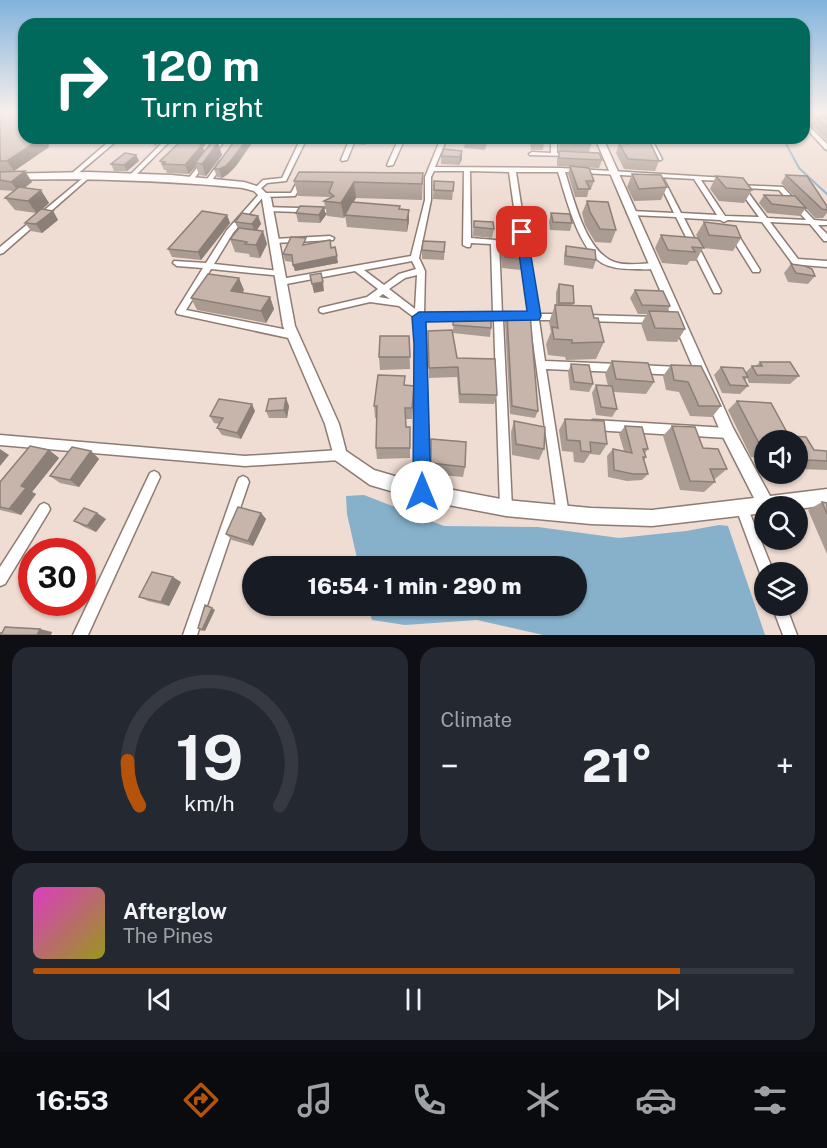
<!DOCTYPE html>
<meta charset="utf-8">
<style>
body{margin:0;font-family:"Public Sans",sans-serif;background:#242831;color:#f1f3f6;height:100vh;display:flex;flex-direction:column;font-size:22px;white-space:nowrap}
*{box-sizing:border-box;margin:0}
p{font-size:20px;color:#9ea1a6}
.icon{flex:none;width:33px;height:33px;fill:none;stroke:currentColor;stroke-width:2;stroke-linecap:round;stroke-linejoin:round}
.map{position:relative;height:635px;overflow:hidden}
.side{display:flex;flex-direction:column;gap:12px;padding:12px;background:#0d0f14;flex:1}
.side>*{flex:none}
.guide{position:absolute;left:18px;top:18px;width:792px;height:126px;border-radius:18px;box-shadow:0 2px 4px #0004;background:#00695c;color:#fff;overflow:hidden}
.fabs{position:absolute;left:754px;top:430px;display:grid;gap:12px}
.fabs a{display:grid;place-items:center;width:54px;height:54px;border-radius:50%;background:#171b24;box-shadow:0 2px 4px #0004;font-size:30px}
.speed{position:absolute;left:18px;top:538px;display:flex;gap:12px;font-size:30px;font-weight:700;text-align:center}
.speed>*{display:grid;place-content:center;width:78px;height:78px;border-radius:50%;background:#171b24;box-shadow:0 2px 4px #0004;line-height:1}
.speed .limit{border:9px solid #d22;background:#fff;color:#111}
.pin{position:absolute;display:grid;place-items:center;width:51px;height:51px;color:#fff;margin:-26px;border-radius:12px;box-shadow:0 3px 9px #0006}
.me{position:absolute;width:66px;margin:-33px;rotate:0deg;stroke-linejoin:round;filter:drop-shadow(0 0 4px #0008)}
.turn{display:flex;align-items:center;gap:21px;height:126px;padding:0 24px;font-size:27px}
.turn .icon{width:78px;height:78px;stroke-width:2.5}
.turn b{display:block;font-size:42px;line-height:51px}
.big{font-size:45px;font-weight:800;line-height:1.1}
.side .tile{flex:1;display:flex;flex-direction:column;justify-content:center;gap:9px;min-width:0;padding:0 21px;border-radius:18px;background:#242831}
.side .dial{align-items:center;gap:0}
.dial svg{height:156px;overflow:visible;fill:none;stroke:#363941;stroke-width:7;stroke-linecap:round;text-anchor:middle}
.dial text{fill:#f1f3f6;stroke:none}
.song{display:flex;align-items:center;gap:18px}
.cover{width:72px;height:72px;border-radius:9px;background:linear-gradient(135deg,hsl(310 70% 55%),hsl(60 70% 35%))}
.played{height:6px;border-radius:3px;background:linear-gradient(90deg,#b45309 85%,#363941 85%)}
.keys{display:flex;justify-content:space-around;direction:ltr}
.heat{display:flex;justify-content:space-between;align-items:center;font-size:33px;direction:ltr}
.side .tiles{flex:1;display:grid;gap:12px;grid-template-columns:1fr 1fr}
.tile:last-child{grid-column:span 2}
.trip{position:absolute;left:242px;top:556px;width:345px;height:60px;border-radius:30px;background:#171b24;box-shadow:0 2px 4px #0004;font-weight:800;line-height:60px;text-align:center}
.menu{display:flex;height:96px;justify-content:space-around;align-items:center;background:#090b0e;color:#9ea1a6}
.menu .icon{width:42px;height:42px}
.menu .active{color:#b45309}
.menu b{font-size:27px;color:#f1f3f6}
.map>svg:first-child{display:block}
.water{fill:#87b1ca}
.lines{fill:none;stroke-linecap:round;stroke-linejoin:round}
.stream{stroke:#87b1ca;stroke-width:2}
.minor-casing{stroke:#8e7c73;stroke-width:3}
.tertiary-casing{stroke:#8e7c73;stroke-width:3}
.minor{fill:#fff;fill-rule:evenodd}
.tertiary{fill:#fff;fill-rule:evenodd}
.wall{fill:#ab9c93}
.shaded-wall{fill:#8b7f78}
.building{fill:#c7b5ab;stroke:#8b7f78;stroke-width:1.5}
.route{fill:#1a73e8;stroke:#114b97;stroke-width:1.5}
</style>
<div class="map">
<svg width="827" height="635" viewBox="0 0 827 635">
<rect width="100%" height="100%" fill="#efdcd2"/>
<path class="water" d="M364,495L444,526L538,527L619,538L686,531L719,525L728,526L765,635H543L477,620L405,625L372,620L368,606H576V567H359L347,514L346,496Z"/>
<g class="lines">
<path class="stream" d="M783,138L799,168L827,194"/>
<g class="minor-casing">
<path id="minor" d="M4,112H10L0,119V114Z
M804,121L827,144V150L825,149L804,126Z
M113,138H120L75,176H71V174Z
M167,138H173L133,178H129V176Z
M221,138H227L192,181H188V179Z
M301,138H307L286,181L267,183L259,190H255V188L263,180L282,178Z
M350,138H356L347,160L342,161L341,160Z
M399,138H405L393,165L388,166L387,165Z
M441,138H447L435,167L561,168L727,178L728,179L725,181L701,180L725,216L759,217L738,188V185L783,187L814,220L827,221V225H818L827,234V241H824L810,224L770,222L798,259L827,261V267L802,265L808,273L807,275H801L762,222L728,220L724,222L720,220L684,218L721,291L720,293H714L676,217L631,215L627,213L631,211L674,213L658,180L661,178L664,180L681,213L717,215L694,179L565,172C574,199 586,256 618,263C630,266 644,263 656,263L660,266C654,271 642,269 633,269C622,269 611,268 602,263C578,248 566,197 558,172H516L538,314H560L564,317L560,320H539L545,361L618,364L621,365L623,368L621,371L618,372L546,369L569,515L567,519L563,521L559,519L557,515L530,320H503L512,508L510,512L506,514L502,512L500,508L494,320H481L477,317L481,314H493L491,244L471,243L470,247H467L463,245L464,171H434L431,177V200L419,258L425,271L424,314H464L468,317L464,320H424L426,344L428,492L426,496L422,498L418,496L416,492V344L415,318L399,306L370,302L323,313L320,312L319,310L320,308L367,297L378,289L355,271L281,285L277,282L281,279L411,256L425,200V177ZM470,171L509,172L529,314H502L499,242L495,240L471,238ZM745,188L779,190L806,220L767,218ZM412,261L416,269L399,274L384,285L364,270ZM417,275L415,309L389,289L405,278ZM383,294L390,299L379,297Z
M551,138H557V153L569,154V156L530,155L529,154L532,152L551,153Z
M645,138H651L662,159L661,160H657Z
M220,161L225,162L210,183H206L205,182Z
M89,173L92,175L91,176L3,253L0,254V247Z
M305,181L308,183L301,185L295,196L263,197L233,233L214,264L280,271L283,272L284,274L283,276L211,269L186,310L293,331L296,332L298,335L296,338L293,339L177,314L176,312L177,310L203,268L177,266L173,263L174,261L206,263L227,230L260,193H291L297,182Z
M265,207L330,209L334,211L330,213L268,211H265Z
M729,230H735L760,270L759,272H753L728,232Z
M330,236L334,238L333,240L274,243L270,241L274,239Z
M586,315L656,317L661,320L656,323L586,321L581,318Z
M638,365L678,367L682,368L683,371L682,374L678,375L638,373L634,372L633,369L634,366Z
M593,420L728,428L732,429L734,433L732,437L728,438L593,430L589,428L588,425L589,422Z
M0,435L245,456L340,450L344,451L346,455L344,459L340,460L245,466L0,445Z
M154,471L158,473L160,477L88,635H73L150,473Z
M243,476L247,478L249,482L197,635H183L237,482L239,478Z
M742,502L746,504L774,573H765V579L762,578L760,573L736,508L738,504Z
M44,503L48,505L50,509L48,513L5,584L0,586V567L40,505Z
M772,606H786L797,635H783Z"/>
</g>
<g class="tertiary-casing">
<path id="tertiary" d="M595,138H603L733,428L770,496L827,489V505L798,509V507H765V513L652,526L591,524L506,516L422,500L370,485L335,460L325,424L283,326L262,199L254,191L243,188C160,180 83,178 0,180V174L89,172L171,175L244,182L260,187L271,198L295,326L339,424L346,451L374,470L422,484L506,500L591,508L652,510L754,498L721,433Z"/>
</g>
<use href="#minor" class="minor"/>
<use href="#tertiary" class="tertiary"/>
</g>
<path class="wall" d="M806,112H827V141L811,125L814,120Z
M0,113L48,145L49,147L14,171L0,172Z
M169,138H211L203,147L205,152L218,143L222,155L206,176L199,175L196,166L189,174L167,173L166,170H164L160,161L178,144L171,143Z
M309,138H327L324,142L310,140Z
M355,138H369L365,145L356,144Z
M427,138H437L436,141L427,140Z
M466,138H488L485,150L464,148Z
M531,138H544V142L543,150H531L530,143Z
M560,138H595L594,141H591V144L589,152L559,151Z
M621,138H642L643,141L659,161L655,171L624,169L616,153L619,143H622Z
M230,140H254L236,166L228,174L222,178L217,177L214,169L232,145Z
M462,151V159L459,165L441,164V156Z
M559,151L602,160L599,168L557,166V159Z
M136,155L139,161L127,171H114L111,164Z
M570,166L594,181L591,189H589L587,197H575L568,174Z
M0,172L32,182L24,188L49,203L42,209L53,211L58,220L42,233L31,231L25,223L36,213L15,210L5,198L14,191L0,190Z
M423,173L422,200L356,198L353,202L400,209L409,221L407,232L347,227L345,215L344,218L327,216L324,201L330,198V197L298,196L294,181Z
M632,174L667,187L661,200L634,201L627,187Z
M786,175L827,206V213L823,218H815L806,208L800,216L767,213L759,203L764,195H793L781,183Z
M716,176L752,190L744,203L719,201L710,189Z
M434,181L454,182L452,200L433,199Z
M587,201L616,230L611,243L595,242L585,225L582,213Z
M296,213L326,215L320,223L298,222Z
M551,213L572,223L570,231L550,230L549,222Z
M227,215L230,223L201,260L172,257L168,249Z
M258,216L261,224L256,230L267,244L260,258L250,257L249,254L235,252L230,239L238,229L235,222Z
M474,221L494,229L492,238L473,236Z
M704,222L741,238L733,251L703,248L696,261H690L687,265L662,263L655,248L661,235L698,238L696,235Z
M501,228L523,259L521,270L502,268L499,240Z
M445,242L444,260L422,259V250Z
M308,244L331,248L338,263L295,271L292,262L285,261L283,254Z
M566,246L596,260L593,269L564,265V255Z
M791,264L815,276L808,284L788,282L784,273Z
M559,284L574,303L573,305L594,318L604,342L596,359L566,360L565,357L548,355L546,344L551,332L549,322L555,305H556V292Z
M244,290L242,293L270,297L274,309L266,323L197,310L191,298Z
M635,290L670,306L667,312L685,329L677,342L647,341L641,324L647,314H638L630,298Z
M454,314L491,328L490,337L453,333Z
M507,314L538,411L535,418L510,414L505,322Z
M428,331L497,395L494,404L459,403L457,377L429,378Z
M409,336L410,369L380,370L379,357Z
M612,361L654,382L646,394L614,392L617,409L612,417L596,415L592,393L596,385L608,386L605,374Z
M760,362L799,376L790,384L749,383L747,378L745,380L748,386L740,394L722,393L714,375L721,367L746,372L752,366H756Z
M571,364L593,384L589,392L570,390L568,372Z
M671,365L721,406L712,417L690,416L679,392L666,390L663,376Z
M405,385L414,397L412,419H405L406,427H410V458L377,459L376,448L377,418H375L374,406Z
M737,401L771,403L789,436L806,437L814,450L827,451V470L798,469V441H765V458L751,457L728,410Z
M289,406L287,418H269L266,411Z
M255,411L241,439L222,435L217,428L220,424L214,423L210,416Z
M565,419L607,444L600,455L590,454L584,463L574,462L573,452L562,451L559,430Z
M514,421L544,449L539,460L512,455L511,432Z
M625,426L648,449L645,453L646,457L644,460L648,474L642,480L627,481L608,477L607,456L613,449L624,451L619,434Z
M672,426L703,448L727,469L715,479H714L715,482L704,492L680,490L663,436Z
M431,439L465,467L463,477L430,474Z
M49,450L59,458L32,492L36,494L21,515L0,510V482Z
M91,451L99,459L79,487L60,483L50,476Z
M822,502L827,503V554L808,510Z
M261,513L266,519L253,546L232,540L226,534Z
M106,519L96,532L84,527L74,521Z
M181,582L169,606L148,601L139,597Z"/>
<path class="shaded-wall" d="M40,138H59L48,145L49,147L14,171L7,161Z
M151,138H164L155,146Z
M199,138H211L203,147L205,154L195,163L196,166L189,174L185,165L195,142Z
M248,138H254V140L236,166L228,174L222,178L219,169Z
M365,138H369L365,145Z
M218,143L222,155L206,176L202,164Z
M462,151V159L459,165L460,157Z
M136,155L139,161L127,171L124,165Z
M25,171L32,182L19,192L11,182Z
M354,182L356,198L344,218L341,203Z
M41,190L49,203L37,214L28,201Z
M324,207L326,215L320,223L319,215Z
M409,210V221L407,232V220Z
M53,211L58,220L42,233L36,224Z
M227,215L230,223L201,260L198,252Z
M258,216L261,224L255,233L252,224Z
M263,231L267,244L260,258L256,245Z
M337,256L338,263L295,271L293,265Z
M239,278L244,290L236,303L231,291Z
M323,282L324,291L314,293L312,284Z
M270,297L274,309L266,323L261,311Z
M286,398L289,406L287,418L284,410Z
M252,404L255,411L241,439L237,433Z
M0,449L9,455L0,466Z
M49,450L59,458L32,492L36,494L21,515L9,509L21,486Z
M91,451L99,459L79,487L70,480Z
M97,513L106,519L96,532L87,526Z
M261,513L266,519L253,546L248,541Z
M173,577L181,582L169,606L161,602Z
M212,608L215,610L205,631L202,630Z
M40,629L52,632L51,635H37Z"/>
<path class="building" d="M819,112H827V127L816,117H826Z
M0,113L24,114V138H42L7,161H0Z
M184,138H199L195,142L202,145L185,165L163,164L165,162L160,161Z
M232,138H248L233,158L226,166L219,169H214L233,143L230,140Z
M466,138H487L486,143L465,141Z
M532,138H544V142H532Z
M561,138H590L591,144L561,143Z
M627,138H642L643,141L650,142L659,161L628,159L619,143L629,144Z
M212,142L218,143L202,164L195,163Z
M444,149L462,151L460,157L441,156Z
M559,151L599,153L602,160L559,158Z
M125,153L136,155L124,165L111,164Z
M570,166L589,168L594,181H586L590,189H578Z
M25,171L11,182L0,180V172Z
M299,172L423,173L422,184L354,182L341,203L324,201L334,196L329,192L333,182L294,181Z
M632,174L661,175L667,187L639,189Z
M786,175L807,176L827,206V210L822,209Z
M716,176L743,178L752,190L726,188Z
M434,181L454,182L453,191L434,190Z
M19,187L41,190L28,201L5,198Z
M764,195L795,196L806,208L772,204Z
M587,201L608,202L616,230L600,229L590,212Z
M352,202L400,206L399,209L409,210L407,220L345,215Z
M300,206L324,207L319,215L296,213Z
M41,209L53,211L36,224L25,223Z
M202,211L227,215L198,252L168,249Z
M242,213L258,216L252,224L235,222Z
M551,213L570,214L572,223L553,222Z
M474,221L493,222L494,229L474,227Z
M704,222L736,226L741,238L709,235Z
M239,228L263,231L256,245L245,244L247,242L230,239Z
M501,228L519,229L523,259L505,257Z
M661,235L698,238L704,248L692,247L695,252L668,250Z
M291,237L306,238L303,245L330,240L331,248L335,247L337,256L293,265L292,255L283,254Z
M423,241L445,242L444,252L422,250Z
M566,246L595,250L596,260L566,256Z
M791,264L805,266L812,269L815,276L796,273Z
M321,273L323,282L312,284L310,275Z
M208,274L239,278L231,291L270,297L261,311L191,298Z
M559,284L573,286L574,303H559Z
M635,290L663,291L670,306L642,305Z
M555,305L591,306L594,318H598L604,342L572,343V340L554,339L552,327L558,328Z
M649,311L678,312L685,329L655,328Z
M530,313L538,411L512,406L507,314Z
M454,314L491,316V328L453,325Z
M452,330L457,358L495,359L497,395L460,394L458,367L429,368L428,331Z
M380,336H409L410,357H379Z
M612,361L648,363L654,382L616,379Z
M760,362H790L799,376L757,375L752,366H762Z
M571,364L589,365L593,384L574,382Z
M671,365L701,366L721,406H699L688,382L674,380Z
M721,367L743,368L748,377H743L748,386L730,385Z
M378,375L405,376L404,385L414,386L412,408H405L406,427H410V448H376L377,406H374Z
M596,385L612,386L617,409L601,407Z
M286,398L284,410L266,411L269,399Z
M219,399L252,404L237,433L217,428L223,418L210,416Z
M737,401L771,403L789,436L806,437L814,450L827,451V461L808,460L803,450H798V441H765V449H762Z
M565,419L604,421L607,444L590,442L591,452L581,451L580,441L567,440Z
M514,421L545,427L544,449L516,444Z
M625,426L642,427L648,449H643L646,457H643L648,474H633L614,470L613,449L632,453Z
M672,426L695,427L703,448L718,449L727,469H710L715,482L690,481Z
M431,439L466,442L465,467L431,463Z
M30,446L49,450L21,486L26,488L9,509L0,507V482Z
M72,447L91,451L70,480L50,476Z
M822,502L827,503V514Z
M238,507L261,513L248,541L226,534Z
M84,508L97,513L87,526L74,521Z
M152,572L173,577L161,602L139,597Z
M205,605L212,608L202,630L198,628Z
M5,627L40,629L37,635H0V633H2Z"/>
<linearGradient id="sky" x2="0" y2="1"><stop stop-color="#81b3dc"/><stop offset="0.56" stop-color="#f8efeb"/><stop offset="1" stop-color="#f8efeb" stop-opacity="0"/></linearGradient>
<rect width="827" height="201" fill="url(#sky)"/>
<path class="route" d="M522,229L527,232L541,316L539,320L426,322L431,492L429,498L422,501L416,498L413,492L414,344L412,317L419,312L527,311L516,232Z"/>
</svg>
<div class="fabs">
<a><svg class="icon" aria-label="sound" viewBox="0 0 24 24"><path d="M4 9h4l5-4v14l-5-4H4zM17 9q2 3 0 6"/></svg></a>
<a><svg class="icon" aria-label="search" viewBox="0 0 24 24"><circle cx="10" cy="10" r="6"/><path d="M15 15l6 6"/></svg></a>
<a><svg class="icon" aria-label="layers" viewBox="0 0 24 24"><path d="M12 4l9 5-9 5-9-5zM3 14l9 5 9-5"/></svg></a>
</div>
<div class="speed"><div class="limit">30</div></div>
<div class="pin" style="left:522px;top:232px;background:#d93025"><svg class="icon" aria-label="arrive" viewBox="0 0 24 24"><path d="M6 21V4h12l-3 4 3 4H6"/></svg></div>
<svg class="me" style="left:422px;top:492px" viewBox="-20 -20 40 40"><circle r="19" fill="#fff"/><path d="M0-13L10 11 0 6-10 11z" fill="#1a73e8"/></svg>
<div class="trip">16:54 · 1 min · 290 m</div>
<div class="guide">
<div class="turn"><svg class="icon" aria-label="right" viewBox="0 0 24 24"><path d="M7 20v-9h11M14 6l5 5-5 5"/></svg><div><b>120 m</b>Turn right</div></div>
</div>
</div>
<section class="side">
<div class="tiles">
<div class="tile dial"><svg viewBox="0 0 100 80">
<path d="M14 69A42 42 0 1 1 86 69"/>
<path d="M14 69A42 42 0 0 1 8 46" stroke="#b45309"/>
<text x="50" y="56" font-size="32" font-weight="700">19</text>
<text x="50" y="72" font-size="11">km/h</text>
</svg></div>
<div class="tile"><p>Climate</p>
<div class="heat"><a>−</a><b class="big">21°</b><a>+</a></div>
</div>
<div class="tile">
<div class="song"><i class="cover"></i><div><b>Afterglow</b><p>The Pines</p></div></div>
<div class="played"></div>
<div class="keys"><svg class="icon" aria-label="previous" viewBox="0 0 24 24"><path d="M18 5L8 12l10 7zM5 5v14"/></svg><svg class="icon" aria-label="pause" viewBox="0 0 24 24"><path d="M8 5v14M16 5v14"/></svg><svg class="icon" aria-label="next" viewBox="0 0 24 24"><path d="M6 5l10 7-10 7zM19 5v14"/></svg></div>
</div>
</div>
</section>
<nav class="menu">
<b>16:53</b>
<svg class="icon active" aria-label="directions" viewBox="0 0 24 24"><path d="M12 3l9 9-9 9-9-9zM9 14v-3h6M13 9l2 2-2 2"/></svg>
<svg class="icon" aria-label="music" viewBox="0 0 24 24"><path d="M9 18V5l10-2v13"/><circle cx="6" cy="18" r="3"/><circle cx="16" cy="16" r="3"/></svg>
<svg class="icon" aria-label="phone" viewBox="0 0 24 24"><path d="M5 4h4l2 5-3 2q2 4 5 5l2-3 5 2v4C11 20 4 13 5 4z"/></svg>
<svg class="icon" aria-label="climate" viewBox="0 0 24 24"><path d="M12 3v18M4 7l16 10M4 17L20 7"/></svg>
<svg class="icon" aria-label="car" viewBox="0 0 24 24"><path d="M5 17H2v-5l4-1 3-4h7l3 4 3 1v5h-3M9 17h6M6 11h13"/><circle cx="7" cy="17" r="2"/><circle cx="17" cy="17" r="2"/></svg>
<svg class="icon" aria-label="filters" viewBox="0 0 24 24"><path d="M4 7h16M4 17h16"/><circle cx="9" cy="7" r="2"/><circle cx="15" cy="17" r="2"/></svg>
</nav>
